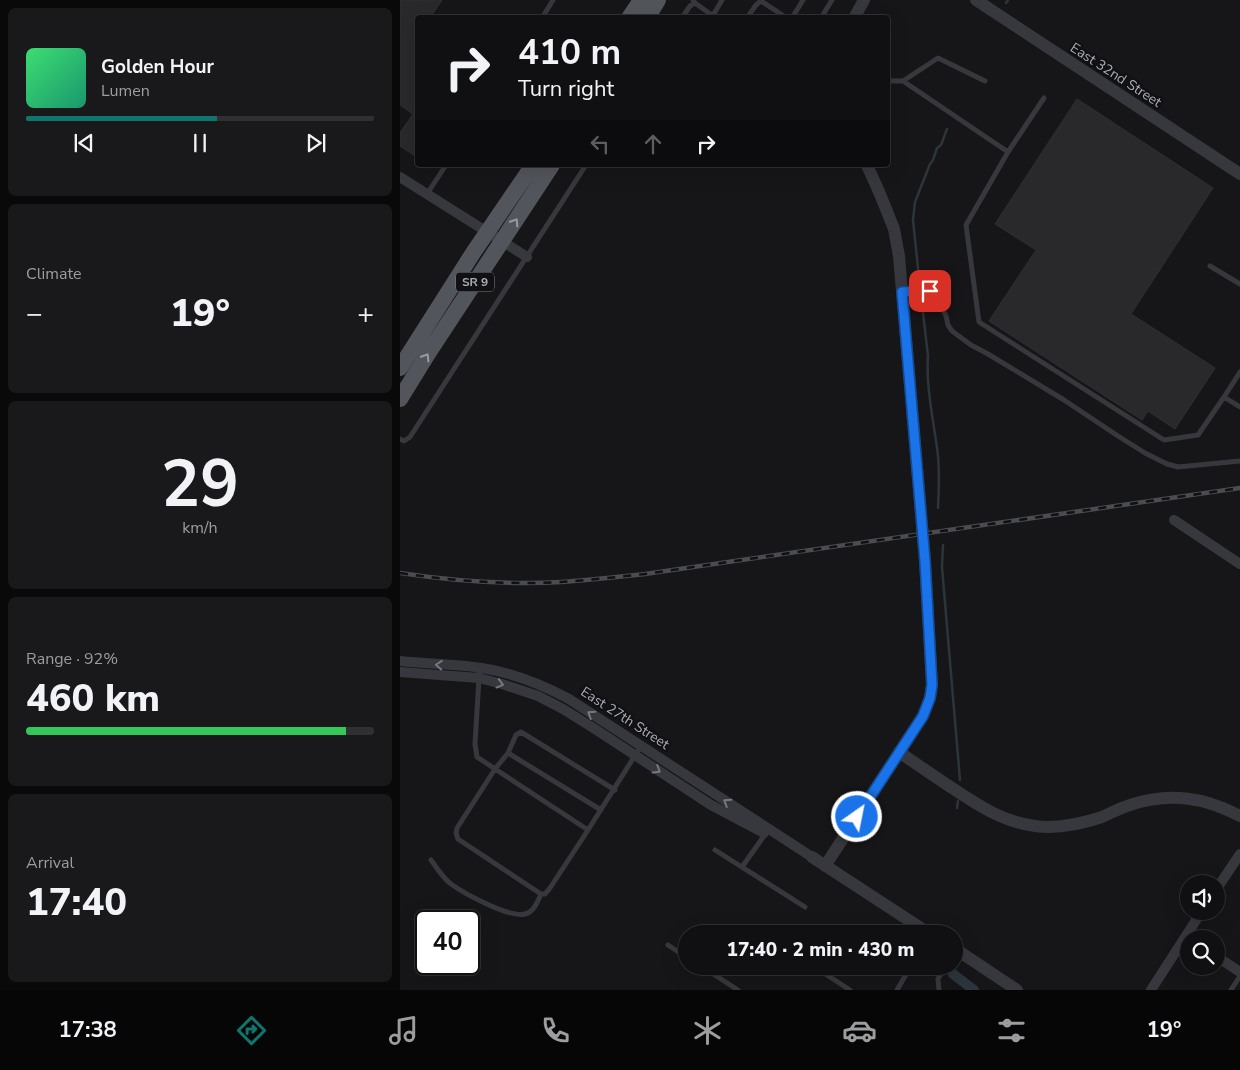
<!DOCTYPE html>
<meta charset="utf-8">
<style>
body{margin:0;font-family:"Nunito Sans",sans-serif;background:#19191b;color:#f1f3f6;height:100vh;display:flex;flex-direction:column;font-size:19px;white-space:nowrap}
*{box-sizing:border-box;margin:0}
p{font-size:16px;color:#9c9d9f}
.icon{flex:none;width:28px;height:28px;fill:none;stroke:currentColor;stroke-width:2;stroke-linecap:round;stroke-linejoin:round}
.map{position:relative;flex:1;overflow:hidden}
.drawer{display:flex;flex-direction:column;gap:8px;padding:8px;background:#09090a;width:400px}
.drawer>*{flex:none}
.banner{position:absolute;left:15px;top:15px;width:475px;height:152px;border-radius:5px;box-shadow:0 5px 20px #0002,0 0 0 1px #303032;background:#101012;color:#f1f3f6;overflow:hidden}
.buttons{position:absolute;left:780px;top:875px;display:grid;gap:10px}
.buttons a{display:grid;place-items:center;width:45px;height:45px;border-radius:50%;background:#101012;box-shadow:0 5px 20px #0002,0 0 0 1px #303032;font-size:25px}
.speed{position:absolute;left:15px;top:910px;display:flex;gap:10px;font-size:25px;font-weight:700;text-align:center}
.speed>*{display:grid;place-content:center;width:65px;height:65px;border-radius:50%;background:#101012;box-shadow:0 5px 20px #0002,0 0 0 1px #303032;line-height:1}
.speed .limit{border:2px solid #111;border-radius:8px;background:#fff;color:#111}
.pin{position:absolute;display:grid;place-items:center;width:42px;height:42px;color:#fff;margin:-21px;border-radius:10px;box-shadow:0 2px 8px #0006}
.me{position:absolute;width:55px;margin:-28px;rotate:33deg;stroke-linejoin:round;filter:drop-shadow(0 0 4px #0008)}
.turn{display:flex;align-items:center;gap:18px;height:105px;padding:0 20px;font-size:22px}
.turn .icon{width:65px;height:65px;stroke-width:2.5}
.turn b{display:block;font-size:35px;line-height:42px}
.lanes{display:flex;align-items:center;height:48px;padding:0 20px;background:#0003;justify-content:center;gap:25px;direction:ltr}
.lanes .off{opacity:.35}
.big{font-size:38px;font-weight:800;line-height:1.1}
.drawer .widget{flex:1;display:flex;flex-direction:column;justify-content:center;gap:8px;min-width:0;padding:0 18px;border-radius:8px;background:#19191b}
.drawer .dial{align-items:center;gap:0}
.dial b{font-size:65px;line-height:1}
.song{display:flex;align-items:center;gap:15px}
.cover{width:60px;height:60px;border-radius:8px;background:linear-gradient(135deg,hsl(140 70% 55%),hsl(160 70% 35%))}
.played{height:5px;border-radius:2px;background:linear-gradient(90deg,#0f766e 55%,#303032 55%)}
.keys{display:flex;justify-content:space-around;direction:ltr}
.heat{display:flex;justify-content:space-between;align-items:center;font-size:28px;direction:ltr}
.charge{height:8px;border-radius:4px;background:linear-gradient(90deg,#34c759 92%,#303032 0)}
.trip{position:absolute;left:278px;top:925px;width:285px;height:50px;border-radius:25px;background:#101012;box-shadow:0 5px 20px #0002,0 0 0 1px #303032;font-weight:800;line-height:50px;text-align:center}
.menu{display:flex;height:80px;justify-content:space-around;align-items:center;background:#060607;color:#9c9d9f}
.menu .icon{width:35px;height:35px}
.menu .active{color:#0f766e}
.menu b{font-size:22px;color:#f1f3f6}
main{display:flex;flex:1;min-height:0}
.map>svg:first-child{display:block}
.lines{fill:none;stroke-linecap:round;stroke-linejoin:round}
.stream{stroke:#2c353c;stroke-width:2.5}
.canal{stroke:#2c353c;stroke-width:10}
.building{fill:#29292c;stroke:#303034}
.service{stroke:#37383d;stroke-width:5}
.minor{stroke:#37383d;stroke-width:10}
.tertiary{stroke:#37383d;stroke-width:12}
.primary{stroke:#53555c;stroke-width:16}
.rail-casing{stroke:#4a4c52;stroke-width:4.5}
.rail{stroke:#111113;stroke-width:2.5;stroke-dasharray:8;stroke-linecap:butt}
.oneway{stroke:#979ba6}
.oneway2{stroke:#757881}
.route-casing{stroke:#114b97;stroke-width:12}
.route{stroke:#1a73e8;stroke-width:9}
.labels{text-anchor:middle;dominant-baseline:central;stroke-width:5;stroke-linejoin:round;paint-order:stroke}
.shield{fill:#111113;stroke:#7b7e86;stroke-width:1}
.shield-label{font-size:12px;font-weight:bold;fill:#a8adb8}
.street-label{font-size:14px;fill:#a8adb8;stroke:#111113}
</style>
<main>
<section class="drawer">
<div class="widget">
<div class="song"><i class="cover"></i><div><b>Golden Hour</b><p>Lumen</p></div></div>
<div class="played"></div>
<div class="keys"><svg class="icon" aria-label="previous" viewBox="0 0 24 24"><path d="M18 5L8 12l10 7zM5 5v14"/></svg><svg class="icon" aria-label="pause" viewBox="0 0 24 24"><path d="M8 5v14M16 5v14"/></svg><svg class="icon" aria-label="next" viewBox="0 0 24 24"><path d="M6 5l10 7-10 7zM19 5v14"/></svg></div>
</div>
<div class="widget"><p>Climate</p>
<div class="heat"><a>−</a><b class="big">19°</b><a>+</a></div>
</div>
<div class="widget dial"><b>29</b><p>km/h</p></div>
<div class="widget"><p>Range · 92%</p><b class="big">460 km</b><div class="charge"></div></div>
<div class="widget"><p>Arrival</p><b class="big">17:40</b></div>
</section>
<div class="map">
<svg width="840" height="990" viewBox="0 0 840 990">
<rect width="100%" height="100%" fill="#161618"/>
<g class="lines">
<path class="stream" d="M606,3L608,0
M538,508C539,486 540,463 536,441C532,413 526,384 528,356L519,278L513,220L515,202L530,164L533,160L537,148L541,145L547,129
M543,545L542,567L560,780
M557,808L558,801
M545,934V929"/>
<path class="canal" d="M553,974L574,990"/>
</g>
<path class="building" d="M0,0H42L30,18H18V158L0,146V133L13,114L0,105Z
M677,99L813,188L731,314L815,368L775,429L748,411L742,420L589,321L636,250L595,224Z"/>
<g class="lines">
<path class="service" d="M293,0L295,3L316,18
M312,17L322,0
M142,18L153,0
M282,18L290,6L295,3
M347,18L356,5L361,1L387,18
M392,18L403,0
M421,18L432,0
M488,81H503L608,152L566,225L579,322L764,440L798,435L824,397L840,407
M503,81L538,58L585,81
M608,152L644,98
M27,194L46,165
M810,266L840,284
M502,292L530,291L536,295L546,316L548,325L552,331L571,345L588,354L664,400L718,436L745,453L767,464L778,467L840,461
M824,397L840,372
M0,439L4,441L10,437L186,165
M81,668L79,678L75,744L77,757L188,830L241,746
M108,753L201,810
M188,830L150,888L145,894H141L58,839L56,833L57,828L95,769L108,753L116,735L121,732L215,790
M315,850L405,907
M31,860C37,868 43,878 51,884C65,894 109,918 125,914C134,912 138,901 141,894
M342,867L366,833
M268,945L286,957
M301,966L338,990
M424,973L450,990
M497,990L511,966
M539,990L538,979L545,966
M831,990L840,976"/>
<path class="minor" d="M0,177L127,257
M774,520L840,564
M0,661C27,664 55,664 82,668C113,673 141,684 169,699L412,857
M0,672L79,678L102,684L138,696L163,709L195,729L311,805L364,833
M816,890L840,854
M816,956L840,972
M751,990L802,911"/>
<path class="tertiary" d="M576,0L840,174
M454,18L464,0
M499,752C516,764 533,775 549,786C576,804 602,822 635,826C657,829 681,824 702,817C711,813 720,808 730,805C769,792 804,797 840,816
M412,857L530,934
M425,866L523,716L530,698L532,685L525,561L499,256L494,229L480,194L467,165
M554,948L617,990"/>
<path class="primary" d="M229,18L241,0
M247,18L258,0
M0,368L73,253L133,165
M0,399L29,352L152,165"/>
<g class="rail-casing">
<path id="rail" d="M0,573C53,581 107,585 161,582C189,580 217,577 245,574L840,488"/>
</g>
<use href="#rail" class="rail"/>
</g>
<defs><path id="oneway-chevron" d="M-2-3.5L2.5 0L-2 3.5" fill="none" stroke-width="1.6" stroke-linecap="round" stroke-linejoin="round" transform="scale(1.25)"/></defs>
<g class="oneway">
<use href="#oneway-chevron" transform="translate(115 222) rotate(-57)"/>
<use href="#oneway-chevron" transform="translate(26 357) rotate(-58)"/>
</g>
<g class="oneway2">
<use href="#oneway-chevron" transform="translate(39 665) rotate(-176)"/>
<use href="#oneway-chevron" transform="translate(100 684) rotate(15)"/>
<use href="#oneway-chevron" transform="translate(191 714) rotate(-147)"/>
<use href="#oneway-chevron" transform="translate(257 770) rotate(32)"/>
<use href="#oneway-chevron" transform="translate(327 802) rotate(-147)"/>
</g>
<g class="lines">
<g class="route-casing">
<path id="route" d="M457,817L523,716L530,698L532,685L525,561L502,292L517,291H530"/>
</g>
<use href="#route" class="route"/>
</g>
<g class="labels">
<rect class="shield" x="56" y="272.5" width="38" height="19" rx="4"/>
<g class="shield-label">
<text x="75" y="282">SR 9</text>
</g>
<g class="street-label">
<text transform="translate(716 75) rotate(33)">East 32nd Street</text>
<text transform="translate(225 718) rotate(33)">East 27th Street</text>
</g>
</g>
</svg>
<div class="buttons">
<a><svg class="icon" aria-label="sound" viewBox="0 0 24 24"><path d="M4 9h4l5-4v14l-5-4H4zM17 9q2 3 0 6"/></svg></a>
<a><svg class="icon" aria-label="search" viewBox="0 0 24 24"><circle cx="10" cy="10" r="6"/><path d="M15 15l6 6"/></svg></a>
</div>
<div class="speed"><div class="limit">40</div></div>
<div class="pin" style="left:530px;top:291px;background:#d93025"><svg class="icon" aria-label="arrive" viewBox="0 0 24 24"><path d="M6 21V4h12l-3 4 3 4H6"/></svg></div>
<svg class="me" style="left:457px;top:817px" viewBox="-20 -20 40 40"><circle r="17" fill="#1a73e8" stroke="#fff" stroke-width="3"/><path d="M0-11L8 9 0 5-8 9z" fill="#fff"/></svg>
<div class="trip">17:40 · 2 min · 430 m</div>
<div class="banner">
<div class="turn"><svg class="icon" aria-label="right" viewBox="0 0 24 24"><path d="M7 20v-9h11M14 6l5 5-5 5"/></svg><div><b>410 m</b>Turn right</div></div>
<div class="lanes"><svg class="icon off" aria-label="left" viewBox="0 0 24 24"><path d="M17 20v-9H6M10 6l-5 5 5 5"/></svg><svg class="icon off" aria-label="ahead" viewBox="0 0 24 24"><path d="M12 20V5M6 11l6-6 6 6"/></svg><svg class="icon" aria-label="right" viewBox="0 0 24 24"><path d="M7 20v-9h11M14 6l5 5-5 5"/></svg></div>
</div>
</div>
</main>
<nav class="menu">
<b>17:38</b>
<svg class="icon active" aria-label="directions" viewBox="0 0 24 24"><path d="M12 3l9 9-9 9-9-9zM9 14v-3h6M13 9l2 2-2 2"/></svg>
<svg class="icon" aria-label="music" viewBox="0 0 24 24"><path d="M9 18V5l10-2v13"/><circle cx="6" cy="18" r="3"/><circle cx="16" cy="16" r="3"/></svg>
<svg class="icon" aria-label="phone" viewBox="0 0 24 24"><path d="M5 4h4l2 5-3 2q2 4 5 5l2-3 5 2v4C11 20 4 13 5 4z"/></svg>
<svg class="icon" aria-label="climate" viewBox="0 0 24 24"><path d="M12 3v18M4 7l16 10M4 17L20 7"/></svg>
<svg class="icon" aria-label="car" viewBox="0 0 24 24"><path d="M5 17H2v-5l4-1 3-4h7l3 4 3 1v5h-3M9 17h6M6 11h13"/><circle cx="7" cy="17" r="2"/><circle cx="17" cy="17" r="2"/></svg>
<svg class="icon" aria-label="filters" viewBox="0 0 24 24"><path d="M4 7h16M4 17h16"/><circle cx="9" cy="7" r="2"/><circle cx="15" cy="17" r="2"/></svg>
<b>19°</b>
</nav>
